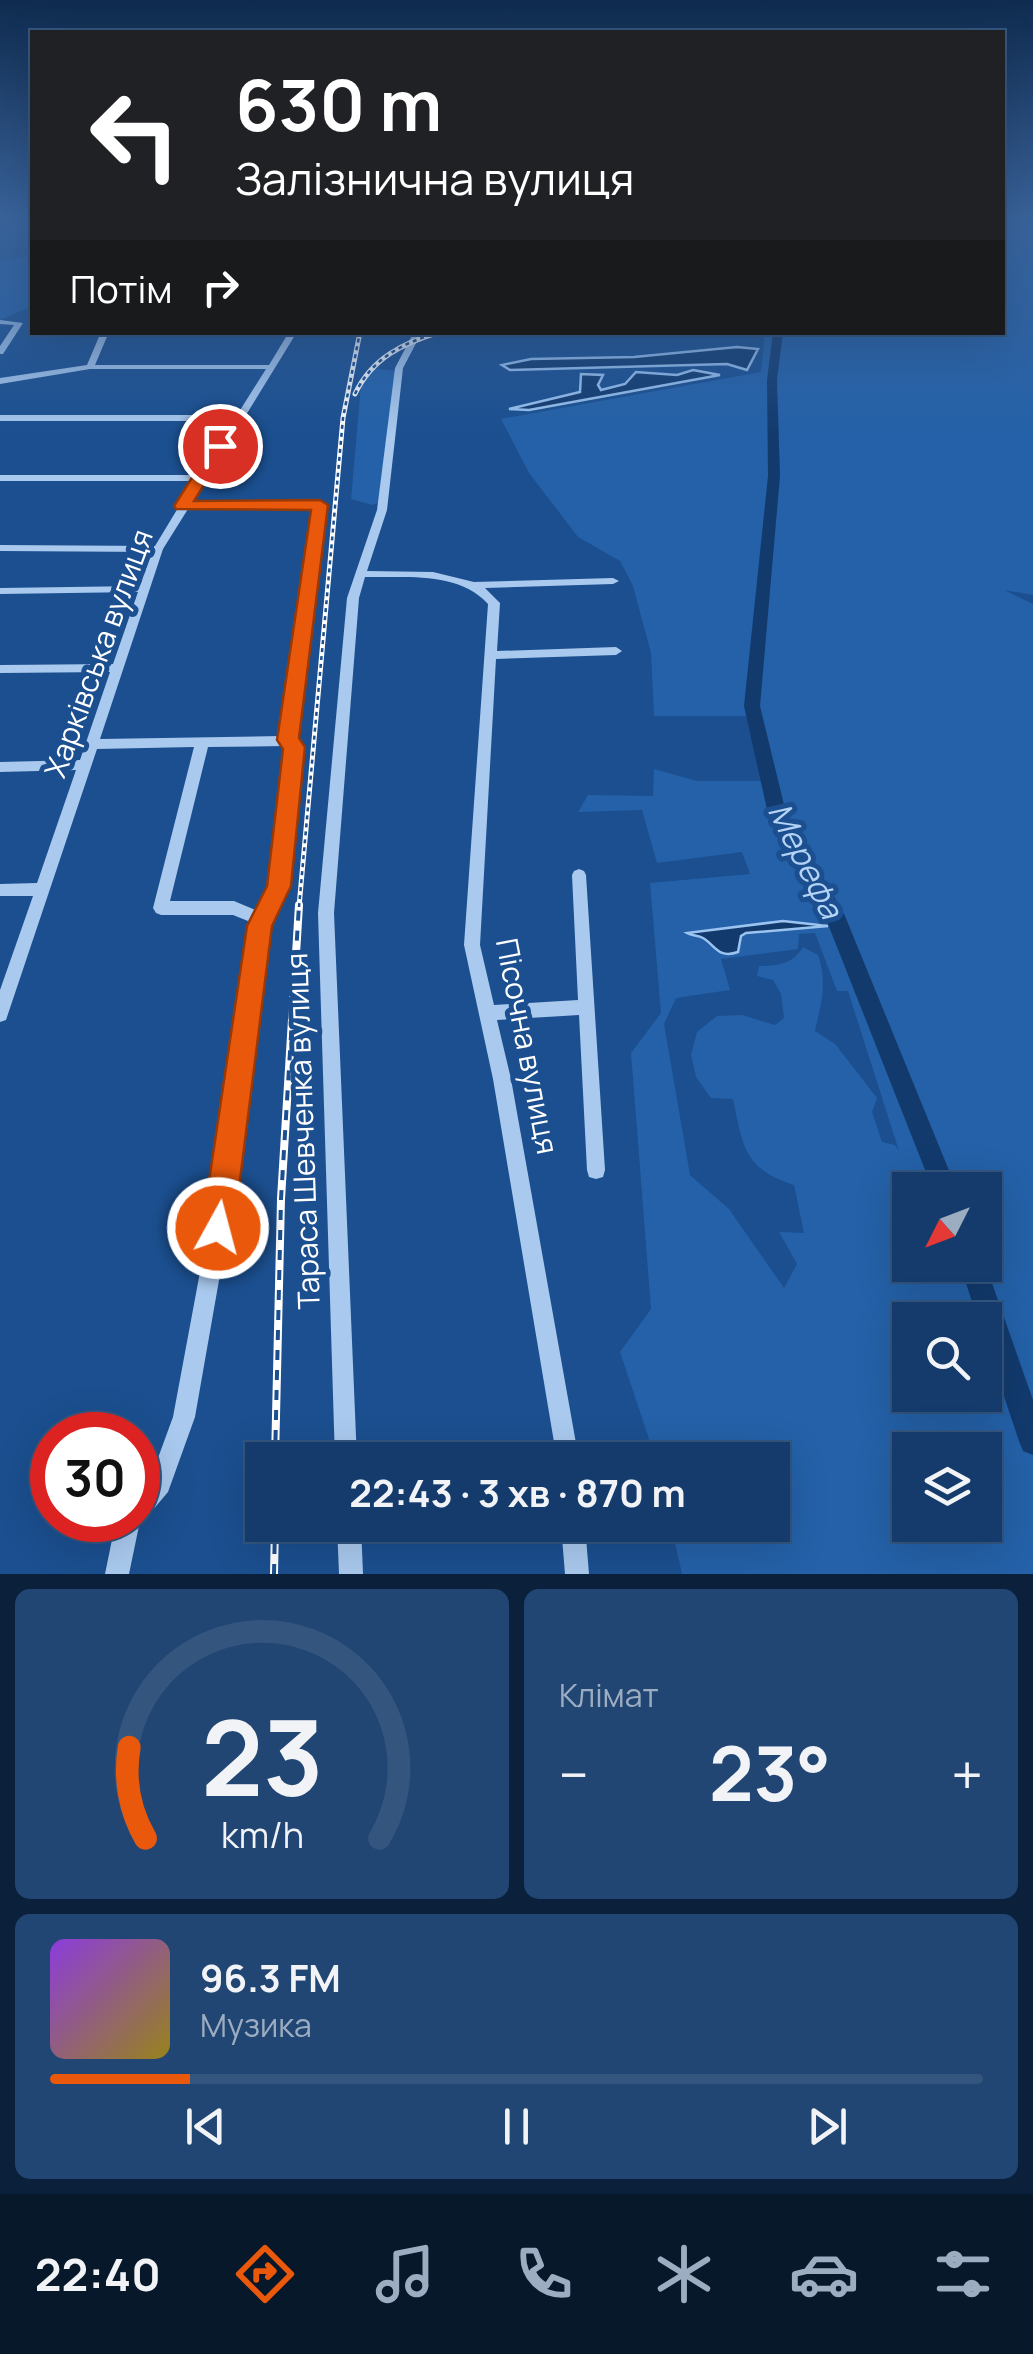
<!DOCTYPE html>
<html lang="uk">
<meta charset="utf-8">
<style>
body{margin:0;font-family:Manrope,sans-serif;background:#214673;color:#f1f3f6;height:100vh;display:flex;flex-direction:column;font-size:38px;white-space:nowrap}
*{box-sizing:border-box;margin:0}
p{font-size:32px;color:#9dadc1}
.icon{flex:none;width:55px;height:55px;fill:none;stroke:currentColor;stroke-width:2;stroke-linecap:round;stroke-linejoin:round}
.map{position:relative;height:1574px;overflow:hidden}
.side{display:flex;flex-direction:column;gap:15px;padding:15px;background:#0b203b;flex:1}
.side>*{flex:none}
.hud{position:absolute;left:30px;top:30px;width:975px;height:305px;border-radius:0px;box-shadow:0 10px 40px #0002,0 0 0 2px #33557e;background:#202124;color:#fff;overflow:hidden}
.needle{width:65px;rotate:228deg}
.tools{position:absolute;left:892px;top:1172px;display:grid;gap:20px}
.tools a{display:grid;place-items:center;width:110px;height:110px;border-radius:0px;background:#143b6b;box-shadow:0 10px 40px #0002,0 0 0 2px #33557e;font-size:50px}
.speed{position:absolute;left:30px;top:1412px;display:flex;gap:20px;font-size:50px;font-weight:700;text-align:center}
.speed>*{display:grid;place-content:center;width:130px;height:130px;border-radius:50%;background:#143b6b;box-shadow:0 10px 40px #0002,0 0 0 2px #33557e;line-height:1}
.speed .limit{border:15px solid #d22;background:#fff;color:#111}
.pin{position:absolute;display:grid;place-items:center;width:85px;height:85px;color:#fff;margin:-42px;border:5px solid #fff;border-radius:50%;box-shadow:0 2px 10px #0007}
.me{position:absolute;width:110px;margin:-55px;rotate:7deg;stroke-linejoin:round;filter:drop-shadow(0 0 8px #0008)}
.turn{display:flex;align-items:center;gap:35px;height:210px;padding:0 40px;font-size:45px}
.turn .icon{width:130px;height:130px;stroke-width:2.5}
.turn b{display:block;font-size:70px;line-height:85px}
.then{display:flex;align-items:center;height:95px;padding:0 40px;background:#0003;gap:20px;font-size:38px}
.big{font-size:75px;font-weight:700;line-height:1.1}
.side .card{flex:1;display:flex;flex-direction:column;justify-content:center;gap:15px;min-width:0;padding:0 35px;border-radius:15px;background:#214673}
.side .dial{align-items:center;gap:0}
.dial svg{height:260px;overflow:visible;fill:none;stroke:#33557e;stroke-width:7;stroke-linecap:round;text-anchor:middle}
.dial text{fill:#f1f3f6;stroke:none}
.song{display:flex;align-items:center;gap:30px}
.cover{width:120px;height:120px;border-radius:15px;background:linear-gradient(135deg,hsl(270 70% 55%),hsl(50 70% 35%))}
.played{height:10px;border-radius:5px;background:linear-gradient(90deg,#ea580c 15%,#33557e 15%)}
.keys{display:flex;justify-content:space-around;direction:ltr}
.heat{display:flex;justify-content:space-between;align-items:center;font-size:55px;direction:ltr}
.side .tiles{flex:1;display:grid;gap:15px;grid-template-columns:1fr 1fr}
.card:last-child{grid-column:span 2}
.trip{position:absolute;left:245px;top:1442px;width:545px;height:100px;border-radius:0px;background:#143b6b;box-shadow:0 10px 40px #0002,0 0 0 2px #33557e;font-weight:700;line-height:100px;text-align:center}
.tab-bar{display:flex;height:160px;justify-content:space-around;align-items:center;background:#08182b;color:#9dadc1}
.tab-bar .icon{width:70px;height:70px}
.tab-bar .current{color:#ea580c}
.tab-bar b{font-size:45px;color:#f1f3f6}
.map>svg:first-child{display:block}
.green{fill:#2461a8;fill-rule:evenodd}
.water{fill:#123a6d;stroke:#9cc4f0;stroke-width:2.5}
.lines{fill:none;stroke-linecap:round;stroke-linejoin:round}
.river{fill:#123a6d;fill-rule:evenodd}
.minor{fill:#a9c9ee;fill-rule:evenodd}
.rail-far1-casing{stroke:#fff;stroke-width:5}
.rail-casing{stroke:#fff;stroke-width:8}
.rail-far1{stroke:#1b4f8f;stroke-width:2.5;stroke-dasharray:4;stroke-linecap:butt}
.rail{stroke:#1b4f8f;stroke-width:4;stroke-dasharray:10;stroke-linecap:butt}
.route{fill:#ea580c;stroke:#983908;stroke-width:2.5}
.labels{text-anchor:middle;dominant-baseline:central;stroke-width:10;stroke-linejoin:round;paint-order:stroke}
.street-label{font-size:30px;fill:#fff;stroke:#1b4f8f}
.water-label{font-size:32px;font-style:italic;fill:#b5d3f5;stroke:#1b4f8f}
</style>
<div class="map">
<svg width="1033" height="1574" viewBox="0 0 1033 1574">
<rect width="100%" height="100%" fill="#1b4f8f"/>
<path class="green" d="M1003,216H1033V595L1004,590L1033,604V1574H682L671,1525H772V1460H656L620,1352L651,1309L631,1053L661,1013L650,883L750,874L742,852L657,863L642,810L578,812L588,795L653,796L654,769L697,781H765L749,716H654L651,653L633,586L620,561L578,537L529,473L501,419L761,372L765,333L1002,332ZM824,923L828,925L746,933L741,935L738,952C721,960 708,943 696,932ZM815,933L837,991H848L899,1151L895,1145L882,1142L872,1112L877,1098L835,1044L815,1031C821,1002 828,985 818,955L803,947C793,964 778,966 759,966L757,976L773,980L781,994L784,1018L775,1025L742,1015L717,1016L697,1032L691,1055L696,1077L711,1098L733,1099C743,1147 744,1169 794,1185L804,1233L779,1232L797,1264L784,1288L729,1209L690,1175L664,1024L676,998L730,990L721,959L798,949L799,934ZM910,1190H985V1265H910ZM910,1320H985V1395H910ZM910,1450H985V1525H910Z
M32,256V306L0,320V261Z
M373,368L397,371L381,502L372,505L351,499L361,385Z"/>
<path class="water" d="M737,347L758,349L747,370L727,364L510,370L502,365L531,359L634,357Z
M693,370L720,375L529,410L509,409L580,392L581,374L603,375L598,385L601,390L625,384L636,372L677,375Z
M783,921L828,926L746,933L741,936L738,952C718,959 715,945 703,938C698,935 692,936 687,933Z"/>
<g class="lines">
<path class="river" d="M773,332H783L777,380L780,476L760,706L786,813L845,916L957,1190H933L826,919L768,814L744,706L768,476L767,380Z
M985,1263L1033,1400V1455L1023,1451L1019,1441L985,1340V1320H978L960,1265Z"/>
<path class="minor" d="M0,320L23,323L3,354H0V346L14,325L0,324Z
M101,332H109L95,365H269L289,332H297L192,503L320,502L325,505L295,740L301,747L287,886L267,926L228,1229L195,1417L168,1492L146,1518L140,1521L129,1574H105L116,1520H138V1493L151,1477L173,1417L208,1229L253,923L233,915H161L156,913L153,908L194,747L97,749L8,1014L6,1020L0,1022V990L33,896H0V884L37,883L76,770L0,772V762L80,760L110,672L0,673V665L113,664L138,592L0,594V588L140,586L152,552L0,551V545L155,546L178,508L177,506L182,503L196,481H0V475H199L233,421H0V415H237L266,369H90L0,384V378L87,365ZM315,508L282,736L100,739L163,549L188,509ZM285,746L287,748L271,886L258,911L234,901H170L208,747Z
M414,332H422L403,368L387,510L367,571L433,572L474,582L613,578L619,581L613,584L485,588L500,603L497,651L616,647L622,651L616,655L496,659L480,945L494,1005L578,1000L572,875L574,871L579,869L584,871L586,875L605,1170L603,1177L596,1179L589,1177L587,1170L579,1015L497,1020L511,1079L579,1460H557L493,1079L464,945L488,604C458,571 406,578 365,577L359,598L334,913L357,1460H335L318,913L347,598L377,510L395,368Z
M337,1525H361L363,1574H339Z
M561,1525H585L589,1574H565Z"/>
<g class="rail-far1-casing">
<path id="rail-far1" d="M355,394C372,358 403,343 440,332
M299,907L343,418L360,332"/>
</g>
<g class="rail-casing">
<path id="rail" d="M275,1460L281,1199L299,905
M274,1574L275,1525"/>
</g>
<use href="#rail-far1" class="rail-far1"/>
<use href="#rail" class="rail"/>
</g>
<linearGradient id="sky" x2="0" y2="1"><stop stop-color="#0f2b4f"/><stop offset="0.5" stop-color="#39639b"/><stop offset="1" stop-color="#39639b" stop-opacity="0"/></linearGradient>
<rect width="1033" height="436" fill="url(#sky)"/>
<path class="route" d="M220,441L228,446L194,501L320,500L328,505L299,738L305,747L291,886L272,926L234,1228L229,1240L218,1245L206,1240L202,1228L247,926L267,886L283,749L277,740L311,510L176,509L174,506L212,446Z"/>
<g class="labels">
<g class="street-label">
<text transform="translate(98 653) rotate(-70)">Харківська вулиця</text>
<text transform="translate(528 1046) rotate(79)">Пісочна вулиця</text>
<text transform="translate(302 1131) rotate(-92)">Тараса Шевченка вулиця</text>
</g>
<g class="water-label">
<text transform="translate(806 860) rotate(63)">Мерефа</text>
</g>
</g>
</svg>
<div class="tools">
<a><svg class="needle" viewBox="-14 -14 28 28"><path d="M0-13l5 13h-10z" fill="#e53935"/><path d="M0 13l5-13h-10z" fill="#9dadc1"/></svg></a>
<a><svg class="icon" aria-label="search" viewBox="0 0 24 24"><circle cx="10" cy="10" r="6"/><path d="M15 15l6 6"/></svg></a>
<a><svg class="icon" aria-label="layers" viewBox="0 0 24 24"><path d="M12 4l9 5-9 5-9-5zM3 14l9 5 9-5"/></svg></a>
</div>
<div class="speed"><div class="limit">30</div></div>
<div class="pin" style="left:220px;top:446px;background:#d93025"><svg class="icon" aria-label="arrive" viewBox="0 0 24 24"><path d="M6 21V4h12l-3 4 3 4H6"/></svg></div>
<svg class="me" style="left:218px;top:1228px" viewBox="-20 -20 40 40"><circle r="17" fill="#ea580c" stroke="#fff" stroke-width="3"/><path d="M0-11L8 9 0 5-8 9z" fill="#fff"/></svg>
<div class="trip">22:43 · 3 хв · 870 m</div>
<div class="hud">
<div class="turn"><svg class="icon" aria-label="left" viewBox="0 0 24 24"><path d="M17 20v-9H6M10 6l-5 5 5 5"/></svg><div><b>630 m</b>Залізнична вулиця</div></div>
<div class="then">Потім<svg class="icon" aria-label="right" viewBox="0 0 24 24"><path d="M7 20v-9h11M14 6l5 5-5 5"/></svg></div>
</div>
</div>
<section class="side">
<div class="tiles">
<div class="card dial"><svg viewBox="0 0 100 80">
<path d="M14 69A42 42 0 1 1 86 69"/>
<path d="M14 69A42 42 0 0 1 9 41" stroke="#ea580c"/>
<text x="50" y="56" font-size="32" font-weight="700">23</text>
<text x="50" y="72" font-size="11">km/h</text>
</svg></div>
<div class="card"><p>Клімат</p>
<div class="heat"><a>−</a><b class="big">23°</b><a>+</a></div>
</div>
<div class="card">
<div class="song"><i class="cover"></i><div><b>96.3 FM</b><p>Музика</p></div></div>
<div class="played"></div>
<div class="keys"><svg class="icon" aria-label="previous" viewBox="0 0 24 24"><path d="M18 5L8 12l10 7zM5 5v14"/></svg><svg class="icon" aria-label="pause" viewBox="0 0 24 24"><path d="M8 5v14M16 5v14"/></svg><svg class="icon" aria-label="next" viewBox="0 0 24 24"><path d="M6 5l10 7-10 7zM19 5v14"/></svg></div>
</div>
</div>
</section>
<nav class="tab-bar">
<b>22:40</b>
<svg class="icon current" aria-label="directions" viewBox="0 0 24 24"><path d="M12 3l9 9-9 9-9-9zM9 14v-3h6M13 9l2 2-2 2"/></svg>
<svg class="icon" aria-label="music" viewBox="0 0 24 24"><path d="M9 18V5l10-2v13"/><circle cx="6" cy="18" r="3"/><circle cx="16" cy="16" r="3"/></svg>
<svg class="icon" aria-label="phone" viewBox="0 0 24 24"><path d="M5 4h4l2 5-3 2q2 4 5 5l2-3 5 2v4C11 20 4 13 5 4z"/></svg>
<svg class="icon" aria-label="climate" viewBox="0 0 24 24"><path d="M12 3v18M4 7l16 10M4 17L20 7"/></svg>
<svg class="icon" aria-label="car" viewBox="0 0 24 24"><path d="M5 17H2v-5l4-1 3-4h7l3 4 3 1v5h-3M9 17h6M6 11h13"/><circle cx="7" cy="17" r="2"/><circle cx="17" cy="17" r="2"/></svg>
<svg class="icon" aria-label="filters" viewBox="0 0 24 24"><path d="M4 7h16M4 17h16"/><circle cx="9" cy="7" r="2"/><circle cx="15" cy="17" r="2"/></svg>
</nav>
